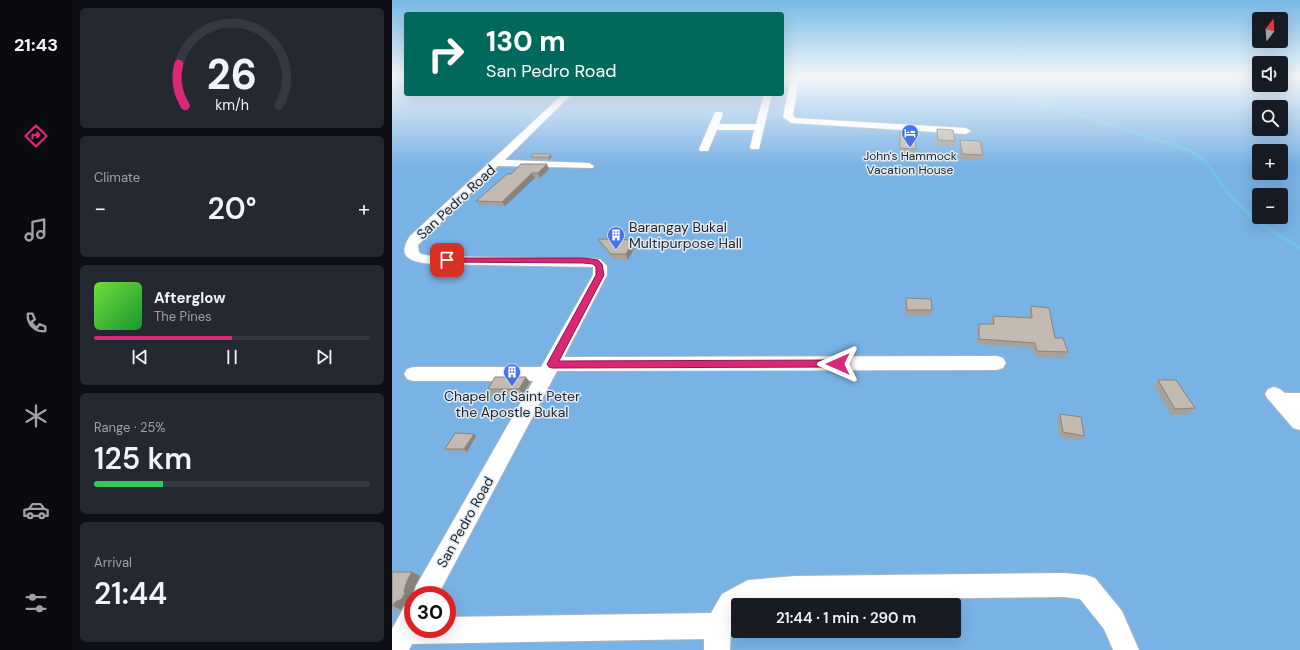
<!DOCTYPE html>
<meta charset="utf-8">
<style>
body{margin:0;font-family:"DM Sans",sans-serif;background:#242831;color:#f1f3f6;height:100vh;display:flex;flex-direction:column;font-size:15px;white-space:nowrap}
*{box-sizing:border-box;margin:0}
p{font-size:13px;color:#9ea1a6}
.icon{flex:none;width:22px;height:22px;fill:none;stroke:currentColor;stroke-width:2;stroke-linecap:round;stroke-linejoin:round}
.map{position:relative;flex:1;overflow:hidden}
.sheet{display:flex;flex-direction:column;gap:8px;padding:8px;background:#0d0f14;width:320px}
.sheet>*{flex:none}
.top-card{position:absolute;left:12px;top:12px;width:380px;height:84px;border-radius:4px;box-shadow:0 4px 16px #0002;background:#00695c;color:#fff;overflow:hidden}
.needle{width:26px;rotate:17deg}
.tools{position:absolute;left:860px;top:12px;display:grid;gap:8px}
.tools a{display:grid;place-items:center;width:36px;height:36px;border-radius:4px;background:#171b24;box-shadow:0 4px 16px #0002;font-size:20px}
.speed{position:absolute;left:12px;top:586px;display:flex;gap:8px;font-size:20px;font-weight:700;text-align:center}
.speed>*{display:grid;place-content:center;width:52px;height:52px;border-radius:50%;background:#171b24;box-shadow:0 4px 16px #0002;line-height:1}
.speed .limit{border:6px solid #d22;background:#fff;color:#111}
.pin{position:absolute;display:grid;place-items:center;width:34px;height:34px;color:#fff;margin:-17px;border-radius:8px;box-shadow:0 2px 6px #0006}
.me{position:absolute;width:44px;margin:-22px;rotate:270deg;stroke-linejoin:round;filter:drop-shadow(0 0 3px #0008)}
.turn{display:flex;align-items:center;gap:14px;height:84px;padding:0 16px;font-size:18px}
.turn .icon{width:52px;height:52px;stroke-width:2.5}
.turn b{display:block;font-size:28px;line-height:34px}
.big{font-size:30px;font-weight:600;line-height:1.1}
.sheet .card{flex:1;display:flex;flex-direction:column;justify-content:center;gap:6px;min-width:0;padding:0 14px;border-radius:6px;background:#242831}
.sheet .dial{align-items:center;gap:0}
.dial svg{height:104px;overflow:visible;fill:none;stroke:#363941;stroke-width:7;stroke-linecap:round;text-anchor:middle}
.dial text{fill:#f1f3f6;stroke:none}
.song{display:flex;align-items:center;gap:12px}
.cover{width:48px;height:48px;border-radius:6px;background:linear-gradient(135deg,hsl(100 70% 55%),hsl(130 70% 35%))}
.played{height:4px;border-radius:2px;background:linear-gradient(90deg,#db2777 50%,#363941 50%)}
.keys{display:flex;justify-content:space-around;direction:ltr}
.heat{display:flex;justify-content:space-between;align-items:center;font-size:22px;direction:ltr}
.charge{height:6px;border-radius:3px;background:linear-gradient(90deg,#34c759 25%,#363941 0)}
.trip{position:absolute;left:339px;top:598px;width:230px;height:40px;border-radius:4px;background:#171b24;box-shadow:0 4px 16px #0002;font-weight:600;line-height:40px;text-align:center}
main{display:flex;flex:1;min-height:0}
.menu{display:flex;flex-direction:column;width:72px;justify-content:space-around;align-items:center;background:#090b0e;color:#9ea1a6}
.menu .icon{width:28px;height:28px}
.menu .current{color:#db2777}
.menu b{font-size:18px;color:#f1f3f6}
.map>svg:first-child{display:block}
.forest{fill:#79b2e4;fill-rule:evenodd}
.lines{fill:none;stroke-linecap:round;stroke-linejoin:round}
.stream-far2{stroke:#6ec4e2;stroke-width:2.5}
.stream-far1{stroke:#6ec4e2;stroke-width:3}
.stream{stroke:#6ec4e2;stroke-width:3.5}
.minor-casing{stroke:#abb4bd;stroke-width:2}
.minor{fill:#fff;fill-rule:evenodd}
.wall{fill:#a8a199}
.shaded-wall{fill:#88837d}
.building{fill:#c3bbb2;stroke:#88837d}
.route{fill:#db2777;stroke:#8e194d}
.labels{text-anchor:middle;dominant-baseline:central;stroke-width:3;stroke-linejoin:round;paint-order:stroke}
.far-poi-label{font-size:12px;fill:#23262a;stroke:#e2ebf4}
.street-label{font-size:14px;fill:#23262a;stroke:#e2ebf4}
.poi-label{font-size:14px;fill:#23262a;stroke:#e2ebf4;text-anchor:start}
</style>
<main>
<nav class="menu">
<b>21:43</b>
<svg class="icon current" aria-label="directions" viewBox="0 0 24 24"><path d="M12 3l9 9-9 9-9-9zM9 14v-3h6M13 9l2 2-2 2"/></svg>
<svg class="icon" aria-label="music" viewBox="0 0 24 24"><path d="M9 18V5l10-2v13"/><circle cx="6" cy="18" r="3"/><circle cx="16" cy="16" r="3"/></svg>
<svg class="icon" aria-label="phone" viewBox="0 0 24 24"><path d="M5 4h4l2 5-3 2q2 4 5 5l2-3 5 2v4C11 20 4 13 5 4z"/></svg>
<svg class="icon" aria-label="climate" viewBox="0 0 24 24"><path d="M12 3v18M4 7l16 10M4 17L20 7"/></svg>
<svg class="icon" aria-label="car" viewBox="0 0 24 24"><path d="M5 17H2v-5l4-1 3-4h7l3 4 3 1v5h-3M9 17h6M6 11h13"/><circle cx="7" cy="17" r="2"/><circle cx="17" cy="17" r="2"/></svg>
<svg class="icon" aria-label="filters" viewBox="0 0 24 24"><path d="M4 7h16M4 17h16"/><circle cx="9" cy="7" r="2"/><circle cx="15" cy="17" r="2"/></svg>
</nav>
<section class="sheet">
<div class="card dial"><svg viewBox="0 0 100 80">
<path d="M14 69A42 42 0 1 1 86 69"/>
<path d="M14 69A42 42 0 0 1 9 37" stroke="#db2777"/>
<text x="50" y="56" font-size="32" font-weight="700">26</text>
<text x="50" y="72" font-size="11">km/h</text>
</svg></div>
<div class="card"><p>Climate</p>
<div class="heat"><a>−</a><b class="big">20°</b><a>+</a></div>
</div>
<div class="card">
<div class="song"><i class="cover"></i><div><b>Afterglow</b><p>The Pines</p></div></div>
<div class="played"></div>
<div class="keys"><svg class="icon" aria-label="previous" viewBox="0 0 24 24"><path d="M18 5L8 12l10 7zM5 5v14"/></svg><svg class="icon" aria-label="pause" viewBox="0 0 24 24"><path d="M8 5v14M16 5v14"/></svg><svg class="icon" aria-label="next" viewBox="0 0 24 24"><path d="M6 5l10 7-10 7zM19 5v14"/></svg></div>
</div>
<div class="card"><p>Range · 25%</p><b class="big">125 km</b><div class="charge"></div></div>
<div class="card"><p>Arrival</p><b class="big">21:44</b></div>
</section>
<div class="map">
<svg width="908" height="650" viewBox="0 0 908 650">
<rect width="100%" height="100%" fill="#e2ebf4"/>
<path class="forest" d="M0,76H14V94H390V76H867V85H889V76H908V650H0ZM867,107H889V129H867ZM867,151H889V173H867ZM867,195H889V217H867ZM21,595H55V629H21ZM346,605H562V631H346Z"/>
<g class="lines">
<path class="stream-far2" d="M624,76L640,93L641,100L779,144"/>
<path class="stream-far1" d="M776,143L797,150L814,162L839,197L865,221L879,230"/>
<path class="stream" d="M877,229L908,248"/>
<g class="minor-casing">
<path id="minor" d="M399,76H407L401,116L404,118L574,128L579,131L574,134L399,123L391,117Z
M171,94H180L113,160L197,163L202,166L201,168L106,166L26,245L27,252L29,254L40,256L208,259L215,266V275L172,357L605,356L611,358L614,363L611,368L605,370L165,371L46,595L21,596L24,586L141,381H21L15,379L12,374L15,369L21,367H149L201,275V267L40,264C21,262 3,259 18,236Z
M372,94H380L367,149H359L358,147L362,130H325L316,151H308L307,149L323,112H329L331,114L327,124H364Z
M882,387L888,389L893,393H908V430L901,428L876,399L873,394L876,389Z
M672,573L694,575L703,578L730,611L747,650H721L712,629L688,599L672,597L403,600L346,605V615L339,628L338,650H312V639L20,644L17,650H0V629L12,607L21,603V629H55V617L319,613L330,594L356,580L403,576Z"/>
</g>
<use href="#minor" class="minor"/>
</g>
<path class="wall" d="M545,129L563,141L562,146L545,145L544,134Z
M508,132L524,149V154L508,153Z
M568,140L591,155L590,160L569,159L567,145Z
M139,157H160L157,160L140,159Z
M157,169L148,178H143L113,206L87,205L84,201L119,174Z
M206,239L242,240L244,245L236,260L221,259L209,245Z
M514,298L540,310L539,316H514L513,304Z
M639,306L663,338L676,352L673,358L643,357L640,348L585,344V329L587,324H599V321L601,316L637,317V312Z
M766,380L803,408L798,414L779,415L762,386Z
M138,382L131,394L101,395L96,389Z
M668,414L692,436L688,441L668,437L665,419Z
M82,434L84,436L75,452L55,451L53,449Z
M0,572H20L28,576L23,586L20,596L21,597L18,603L11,606L9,610H0Z"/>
<path class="shaded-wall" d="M159,154L160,157L157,160L156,157Z
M155,164L157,169L148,178L146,173Z
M140,173L143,178L113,206L110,202Z
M242,240L244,245L236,260L234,254Z
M134,377L138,382L131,394L127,389Z
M82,434L84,436L75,452L72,449Z
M20,572L28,576L23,586L20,596L21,597L18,603L11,606L9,610L1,606L12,591L15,581Z"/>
<path class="building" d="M545,129L561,130L563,141L546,140Z
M508,132H523L524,149L508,148Z
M568,140L588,141L591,155L570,154Z
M141,154H159L156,157H139Z
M129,164H155L146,173H140L110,202L84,201L115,174H119Z
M206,239L242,240L234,254H219Z
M514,298L539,299L540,310H515Z
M639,306L657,308L663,338H671L676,352L645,351L643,343L587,339V324H602L601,316L640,318Z
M103,377H134L127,389H96Z
M766,380H784L803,408L783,409Z
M668,414L689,417L692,436L671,432Z
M63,433L82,434L72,449H53Z
M0,572H20L15,581L12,591L13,593L10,599L3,602L1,606H0Z"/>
<linearGradient id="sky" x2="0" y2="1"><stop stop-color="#77bae6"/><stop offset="0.46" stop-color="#f2f6fa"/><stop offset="1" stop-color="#f2f6fa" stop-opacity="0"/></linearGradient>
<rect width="908" height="167" fill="url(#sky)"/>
<path class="route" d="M55,258H191L206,260L210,264L212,275L167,361L446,360L450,361L451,364L450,366L446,367L160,368L157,367L155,364L204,275V267L201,264L191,263L53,262V259Z"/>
<defs>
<g id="hotel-pin" transform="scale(0.9)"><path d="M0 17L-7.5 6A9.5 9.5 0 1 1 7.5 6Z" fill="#4673e5" stroke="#e2ebf4"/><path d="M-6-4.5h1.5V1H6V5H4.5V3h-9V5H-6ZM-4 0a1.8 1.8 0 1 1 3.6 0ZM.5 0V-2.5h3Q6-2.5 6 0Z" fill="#fff"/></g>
<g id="building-pin" transform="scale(0.9)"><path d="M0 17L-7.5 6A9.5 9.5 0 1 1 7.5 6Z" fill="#4673e5" stroke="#e2ebf4"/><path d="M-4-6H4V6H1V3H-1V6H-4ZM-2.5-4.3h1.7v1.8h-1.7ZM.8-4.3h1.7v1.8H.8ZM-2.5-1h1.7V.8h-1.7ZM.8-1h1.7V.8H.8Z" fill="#fff"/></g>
</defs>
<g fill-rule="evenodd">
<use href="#hotel-pin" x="518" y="133"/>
<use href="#building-pin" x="224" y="235"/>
<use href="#building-pin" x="120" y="372"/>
</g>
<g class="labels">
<g class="far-poi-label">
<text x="518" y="156">John's Hammock<tspan x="518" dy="14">Vacation House</tspan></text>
</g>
<g class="street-label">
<text transform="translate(64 202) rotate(-43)">San Pedro Road</text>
<text transform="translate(73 522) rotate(-61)">San Pedro Road</text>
</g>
<g class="poi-label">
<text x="237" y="227">Barangay Bukal<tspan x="237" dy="16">Multipurpose Hall</tspan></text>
<text x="120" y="396" text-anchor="middle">Chapel of Saint Peter<tspan x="120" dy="16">the Apostle Bukal</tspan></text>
</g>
</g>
</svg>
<div class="tools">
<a><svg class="needle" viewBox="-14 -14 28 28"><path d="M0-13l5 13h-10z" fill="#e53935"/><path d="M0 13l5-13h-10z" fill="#9ea1a6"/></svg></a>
<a><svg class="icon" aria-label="sound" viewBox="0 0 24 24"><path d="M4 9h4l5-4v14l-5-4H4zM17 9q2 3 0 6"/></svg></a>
<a><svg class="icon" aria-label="search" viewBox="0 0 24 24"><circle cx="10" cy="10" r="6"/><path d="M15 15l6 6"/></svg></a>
<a>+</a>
<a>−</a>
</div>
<div class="speed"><div class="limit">30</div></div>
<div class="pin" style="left:55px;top:260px;background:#d93025"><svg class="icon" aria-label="arrive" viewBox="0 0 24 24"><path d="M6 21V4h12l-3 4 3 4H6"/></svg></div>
<svg class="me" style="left:446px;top:364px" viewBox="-20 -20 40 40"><path d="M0-17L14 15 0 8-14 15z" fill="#db2777" stroke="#fff" stroke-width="4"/></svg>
<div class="trip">21:44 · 1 min · 290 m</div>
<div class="top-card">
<div class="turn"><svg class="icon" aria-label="right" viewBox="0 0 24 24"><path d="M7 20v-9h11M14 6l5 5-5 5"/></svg><div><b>130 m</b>San Pedro Road</div></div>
</div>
</div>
</main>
